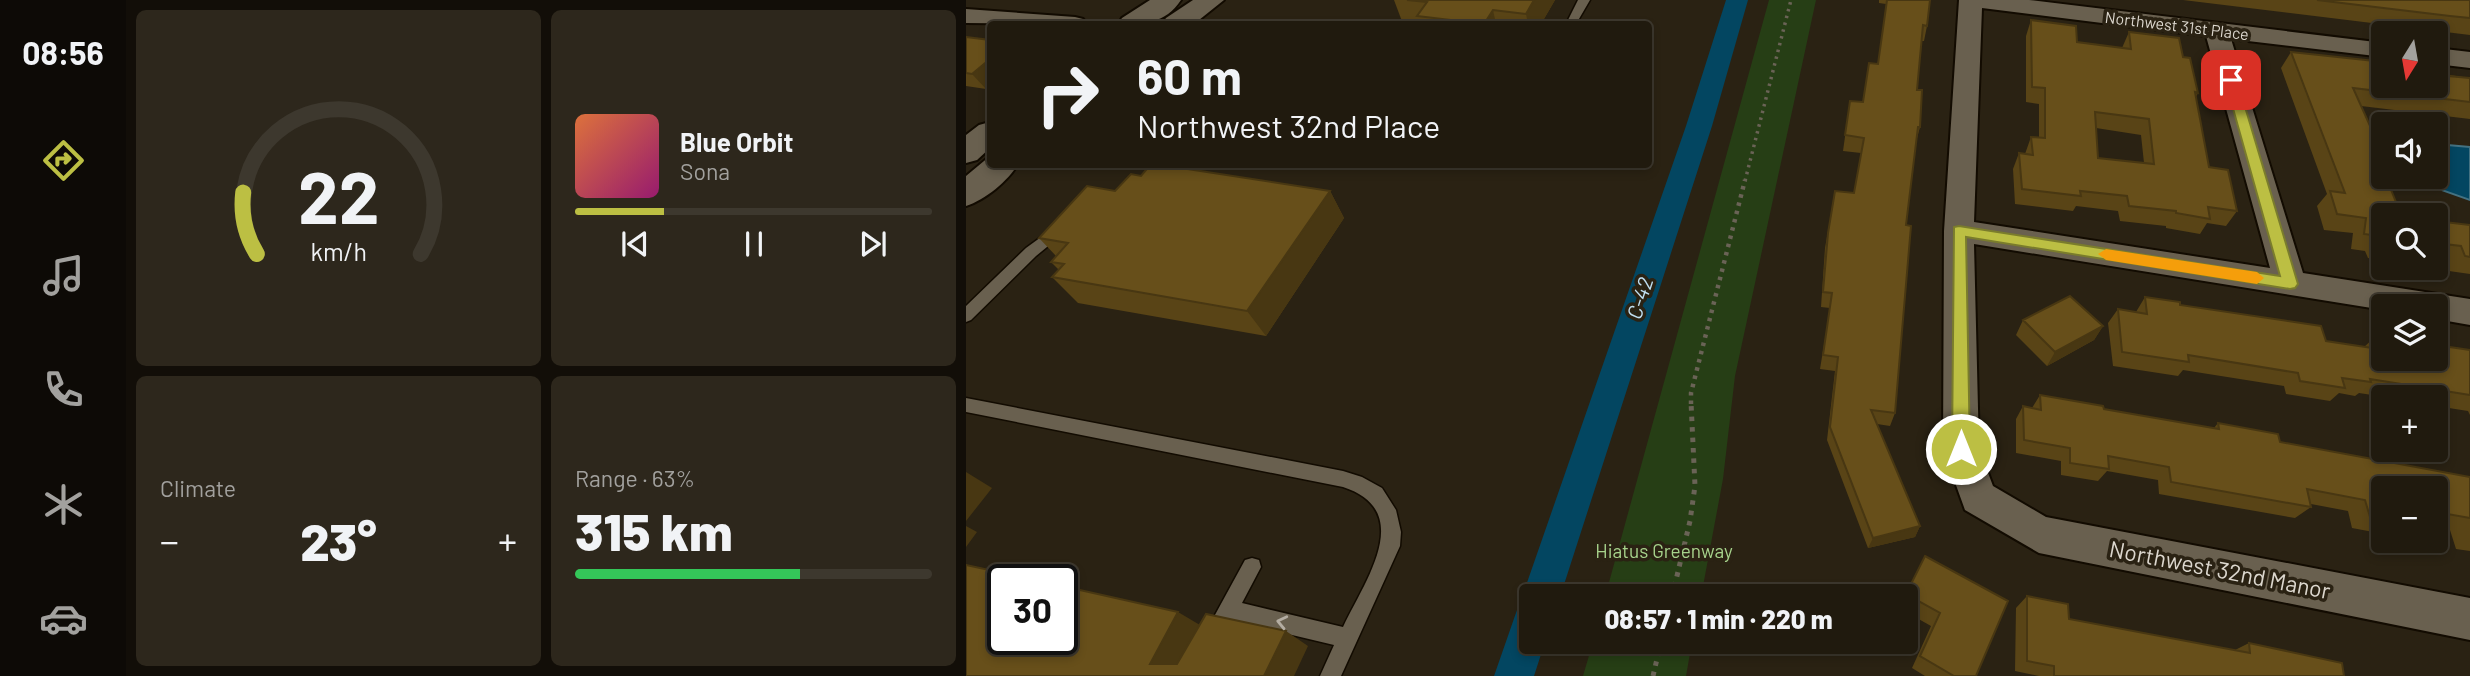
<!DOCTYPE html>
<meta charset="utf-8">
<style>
body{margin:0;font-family:Barlow,sans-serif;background:#2d271c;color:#f1f3f6;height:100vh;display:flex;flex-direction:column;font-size:26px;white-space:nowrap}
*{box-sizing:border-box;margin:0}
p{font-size:23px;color:#a2a19e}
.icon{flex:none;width:38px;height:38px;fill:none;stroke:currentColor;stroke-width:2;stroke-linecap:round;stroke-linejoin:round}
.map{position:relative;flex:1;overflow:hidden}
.details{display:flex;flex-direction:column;gap:10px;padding:10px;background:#120e08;width:840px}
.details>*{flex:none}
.top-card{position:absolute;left:21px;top:21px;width:665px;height:147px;border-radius:7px;box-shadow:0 4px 10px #0003,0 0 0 2px #3d382e;background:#201a0e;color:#f1f3f6;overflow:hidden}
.needle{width:46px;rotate:191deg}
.fabs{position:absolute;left:1405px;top:21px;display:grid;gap:14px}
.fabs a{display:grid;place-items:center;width:77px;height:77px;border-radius:7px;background:#201a0e;box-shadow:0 4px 10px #0003,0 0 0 2px #3d382e;font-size:35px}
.speed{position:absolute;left:21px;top:564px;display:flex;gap:14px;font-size:35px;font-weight:700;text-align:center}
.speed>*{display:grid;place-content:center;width:91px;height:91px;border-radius:50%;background:#201a0e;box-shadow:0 4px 10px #0003,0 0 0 2px #3d382e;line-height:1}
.speed .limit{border:4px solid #111;border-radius:10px;background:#fff;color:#111}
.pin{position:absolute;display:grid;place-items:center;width:60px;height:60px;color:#fff;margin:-30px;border-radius:14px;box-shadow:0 4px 10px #0006}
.me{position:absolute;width:77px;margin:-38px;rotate:0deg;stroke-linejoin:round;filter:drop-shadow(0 0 5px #0008)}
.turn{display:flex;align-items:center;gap:24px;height:147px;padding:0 35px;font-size:32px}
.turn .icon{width:91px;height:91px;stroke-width:2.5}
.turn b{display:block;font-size:49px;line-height:60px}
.big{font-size:52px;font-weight:800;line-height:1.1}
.details .tile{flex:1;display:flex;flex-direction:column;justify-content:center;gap:10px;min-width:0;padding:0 24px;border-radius:10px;background:#2d271c}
.details .dial{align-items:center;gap:0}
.dial svg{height:182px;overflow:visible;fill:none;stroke:#3d382e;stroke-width:7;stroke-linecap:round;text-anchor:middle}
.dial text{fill:#f1f3f6;stroke:none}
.song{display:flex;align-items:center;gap:21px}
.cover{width:84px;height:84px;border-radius:10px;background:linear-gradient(135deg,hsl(20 70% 55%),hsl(320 70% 35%))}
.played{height:7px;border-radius:4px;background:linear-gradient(90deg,#bcbf43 25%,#3d382e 25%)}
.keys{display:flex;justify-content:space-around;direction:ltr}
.heat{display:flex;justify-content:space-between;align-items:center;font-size:38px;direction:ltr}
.charge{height:10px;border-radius:5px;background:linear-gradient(90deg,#34c759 63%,#3d382e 0)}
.details .tiles{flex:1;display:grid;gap:10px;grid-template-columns:repeat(2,1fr)}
.trip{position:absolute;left:553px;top:584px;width:399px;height:70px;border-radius:7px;background:#201a0e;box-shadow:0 4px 10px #0003,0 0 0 2px #3d382e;font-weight:800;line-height:70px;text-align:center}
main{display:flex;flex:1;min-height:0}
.dock{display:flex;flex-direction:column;width:126px;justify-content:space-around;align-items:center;background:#0d0a06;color:#a2a19e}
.dock .icon{width:49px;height:49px}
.dock .active{color:#bcbf43}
.dock b{font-size:32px;color:#f1f3f6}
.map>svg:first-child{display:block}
.green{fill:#263e15}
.water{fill:#034661;stroke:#447282;stroke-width:2}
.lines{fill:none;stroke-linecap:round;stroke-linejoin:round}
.canal{fill:#034661;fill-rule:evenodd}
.lane-casing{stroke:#120b01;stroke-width:3}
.street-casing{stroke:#120b01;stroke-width:4}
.secondary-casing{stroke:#120b01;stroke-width:4}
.path-far2{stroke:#6a6356;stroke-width:3.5;stroke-dasharray:2.5 4.5;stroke-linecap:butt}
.path-far1{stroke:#6a6356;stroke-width:4.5;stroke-dasharray:3.5 5;stroke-linecap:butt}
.path{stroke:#6a6356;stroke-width:5;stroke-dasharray:4.5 6;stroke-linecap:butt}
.lane{fill:#69604f;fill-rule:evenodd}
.street{fill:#69604f;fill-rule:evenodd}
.secondary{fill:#69604f;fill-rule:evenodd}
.wall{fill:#594416;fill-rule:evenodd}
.shaded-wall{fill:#483712}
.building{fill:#674f1a;stroke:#483712;stroke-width:2;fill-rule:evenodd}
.oneway{stroke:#b4ada2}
.route{fill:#bcbf43;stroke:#7a7c2c;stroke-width:2}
.slow{fill:#f59e0b}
.labels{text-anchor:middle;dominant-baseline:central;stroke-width:7;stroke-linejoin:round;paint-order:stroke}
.far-street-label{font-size:16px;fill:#dcd7ce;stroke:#2a2213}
.park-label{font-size:19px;fill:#a7d38c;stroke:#2a2213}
.water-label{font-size:21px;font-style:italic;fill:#c1e0f3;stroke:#2a2213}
.near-street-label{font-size:23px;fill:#dcd7ce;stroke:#2a2213}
</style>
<main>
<nav class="dock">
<b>08:56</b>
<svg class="icon active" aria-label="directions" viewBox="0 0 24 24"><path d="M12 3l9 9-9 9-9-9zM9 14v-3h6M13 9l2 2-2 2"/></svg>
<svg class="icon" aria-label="music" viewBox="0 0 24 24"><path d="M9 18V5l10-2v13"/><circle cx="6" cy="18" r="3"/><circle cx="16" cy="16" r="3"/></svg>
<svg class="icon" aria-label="phone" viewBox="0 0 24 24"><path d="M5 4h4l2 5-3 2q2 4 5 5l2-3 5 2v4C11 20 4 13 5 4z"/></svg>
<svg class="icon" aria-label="climate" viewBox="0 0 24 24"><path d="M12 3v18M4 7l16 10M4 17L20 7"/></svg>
<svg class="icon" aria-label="car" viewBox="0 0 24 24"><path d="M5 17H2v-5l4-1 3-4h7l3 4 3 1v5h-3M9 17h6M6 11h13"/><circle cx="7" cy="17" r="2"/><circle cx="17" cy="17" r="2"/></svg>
</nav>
<section class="details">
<div class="tiles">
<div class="tile dial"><svg viewBox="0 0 100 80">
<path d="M14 69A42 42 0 1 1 86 69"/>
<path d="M14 69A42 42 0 0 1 8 42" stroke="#bcbf43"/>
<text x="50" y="56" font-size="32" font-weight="700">22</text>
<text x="50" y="72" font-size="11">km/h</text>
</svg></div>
<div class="tile">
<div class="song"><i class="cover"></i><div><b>Blue Orbit</b><p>Sona</p></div></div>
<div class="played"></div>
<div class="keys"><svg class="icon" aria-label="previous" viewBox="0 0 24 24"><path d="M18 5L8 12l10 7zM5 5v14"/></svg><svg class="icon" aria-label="pause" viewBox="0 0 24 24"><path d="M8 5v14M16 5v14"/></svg><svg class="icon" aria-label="next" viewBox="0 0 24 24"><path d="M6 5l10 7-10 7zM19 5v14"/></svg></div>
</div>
<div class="tile"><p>Climate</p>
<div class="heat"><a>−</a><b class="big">23°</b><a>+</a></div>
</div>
<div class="tile"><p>Range · 63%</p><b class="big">315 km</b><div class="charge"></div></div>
</div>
</section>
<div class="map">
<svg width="1504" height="676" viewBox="0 0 1504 676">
<rect width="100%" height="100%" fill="#2a2213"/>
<path class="green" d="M803,0H850L769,376L757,479L735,597H639Z
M627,642H726L720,676H617Z"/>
<path class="water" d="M1470,144L1504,147V200L1467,187L1458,177H1470Z"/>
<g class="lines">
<path class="canal" d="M760,0H782L746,126L594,597H565V642H579L568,676H528L551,610L560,606L556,597L720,126Z"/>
<g class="lane-casing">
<path id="lane" d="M612,0H624L610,24H600Z
M212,164H229L203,181H193L191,178Z
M93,224L98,225L100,229L98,233L70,256L5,320L0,322V306L60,248Z
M0,398L377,471L396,477L416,488L430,510L435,532L434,546L375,676H354L368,645L267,621L255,642L248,645L241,642L238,635L279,560L286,558L293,560L295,567L276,603L377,627C398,582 451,511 377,487L0,412Z"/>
</g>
<g class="street-casing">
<path id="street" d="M993,0H1063L1418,43V57L1265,39L1337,273L1504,299V325L1470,319V306H1418V310L1008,244L1013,449L1027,486L1080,517L1504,598V640L1073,553L999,510L977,449L978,231ZM1016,8L1240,36L1304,268L1008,222Z
M0,9L109,17L117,19L121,24L0,23Z
M1470,48L1504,52V68L1470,64Z"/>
</g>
<g class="secondary-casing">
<path id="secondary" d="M184,0H215C199,24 178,24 152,24L156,18Z
M227,0H258L228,24H196L200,18Z
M24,122V148L11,160L0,163V135L13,125Z
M24,156V164H52C42,181 19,200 0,206V176Z"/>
</g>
<path class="path-far2" d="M779,181L825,0"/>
<path class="path-far1" d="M725,404V393L779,180"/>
<path class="path" d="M706,597L724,521L729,486L725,402
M687,676L695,642"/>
<use href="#lane" class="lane"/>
<use href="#street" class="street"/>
<use href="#secondary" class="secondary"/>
</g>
<path class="wall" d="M428,0H589L575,24H437Z
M913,0H964L961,26L958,41H955L951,90L954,127L950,142L940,225L929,413L924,426L911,424L954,526L949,537L902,548L861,440L869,371L854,369L864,308L855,307L859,248L869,191L888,193L895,153L877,151L884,101L897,102L912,64L920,4L913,3Z
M1217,0H1504V35Z
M1065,20L1111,42L1156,48L1163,32L1217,57L1232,93L1230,97L1243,167L1271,211L1260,226L1241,223L1234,234L1200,228V226L1154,221L1152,211L1110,206L1107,211L1049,204L1047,169L1053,153L1059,154L1065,137L1073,138V104L1060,102V36ZM1130,128L1175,135L1178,163L1132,158Z
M0,37L24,40V85L20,89L0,86Z
M1325,52L1504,78V119L1395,106L1418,157V165L1416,167L1418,261L1402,258L1399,251L1385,249L1387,233L1358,230L1351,206L1361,194L1315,68Z
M175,176L364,191L378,218L300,336L112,303L86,277L93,270L85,262L90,256L73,238Z
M1470,221L1504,225V274L1483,271L1479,261L1470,260Z
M1179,297L1360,341L1398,347L1409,337L1504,350V415L1502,411L1470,406V397H1419L1393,393L1389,396L1373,393L1364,401L1320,394L1318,386L1217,370L1212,376L1147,366L1142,323L1152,309L1170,312Z
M1057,320L1137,326L1128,340L1081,366L1050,335Z
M1074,395L1138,409L1248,428L1252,423L1314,442L1504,477V551L1490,549L1484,530L1470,527V488H1418V534L1386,528L1382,511L1345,504V507L1329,518L1193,494L1192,480L1141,471L1132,481L1095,475V461L1050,453V419L1057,406L1066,408Z
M959,556L1010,676H959L946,668L965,626L940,612V597H938Z
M1061,596L1103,619L1269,650L1283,643L1378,676H1073L1049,671L1050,608Z"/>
<path class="shaded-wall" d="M568,0H589L575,24H562L560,14Z
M527,10L530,24H518Z
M24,59V85L20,89L6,74Z
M364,191L378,218L300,336L281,311Z
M1137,326L1128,340L1081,366L1089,352Z
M0,472L26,488L0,521Z
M0,526L11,532L0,547Z
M954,526L949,537L902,548L907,538Z
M212,612L239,628L214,676L184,664Z
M320,631L342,646L328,676H298Z"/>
<path class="building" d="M441,0H568L560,14L527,10L518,24L451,16L461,2Z
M921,0H964L961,26L957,25L951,90H956L954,127H952L940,225L945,226L929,413L905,410L954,526L907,538L864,427L872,357L857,355L866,293L857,292L862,233L869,191L888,193L898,138L879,135L884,101L897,102L903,63L912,64Z
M1351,0H1504V18L1484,16Z
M1065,20L1110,26L1111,42L1165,49L1163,32L1213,38L1217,57L1224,58L1232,93L1229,92L1243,167L1262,170L1271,211L1242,207L1244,219L1210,213V211L1163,206L1161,196L1114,191L1115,196L1056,189L1053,153L1067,155L1065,137L1079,138V88L1066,87ZM1129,112L1183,119L1188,164L1132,158Z
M0,37L24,40V59L6,74L0,73Z
M1325,52L1418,62V86H1470V68L1479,69L1482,76L1504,78V102L1387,88L1418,157V162L1414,161L1418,170V177H1420L1435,215H1418V244H1416L1413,236L1398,234L1400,218L1371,214L1364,191L1379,193Z
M185,164H189L364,191L281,311L86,277L98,264L85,262L102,243L73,238L121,186L149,191L165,174L175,176Z
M1470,221L1504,225V257L1499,256L1495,246L1470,243Z
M1104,296L1137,326L1089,352L1057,320Z
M1179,297L1214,302V305L1355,326L1360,341L1413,349L1409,337L1418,338V359H1470V345L1504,350V395L1404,379L1405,382L1376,378L1379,388L1334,381L1332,373L1222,355L1223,362L1156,352L1152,309L1181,314Z
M1074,395L1137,406L1138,409L1253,429L1252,423L1312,434L1314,442L1504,477V518L1470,512V488H1418V520L1404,517L1399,500L1341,489L1345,507L1205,482L1203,467L1142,456L1143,469L1104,463V448L1058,440L1057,406L1075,410Z
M959,556L1042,601L1010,676H988L954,656L974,613L940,594Z
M0,565L65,579H37V639H96V586L212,612L184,664H211L240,614L320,631L298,676H0Z
M1061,596L1102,604L1103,619L1284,653L1283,643L1376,663L1378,676H1088V666L1061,661Z"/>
<defs><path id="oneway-chevron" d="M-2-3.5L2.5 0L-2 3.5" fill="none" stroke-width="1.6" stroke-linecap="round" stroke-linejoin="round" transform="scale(1.75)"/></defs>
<use class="oneway" href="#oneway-chevron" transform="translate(316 622) rotate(-167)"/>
<path class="route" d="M1265,76L1271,80L1332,284L1329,288L1324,289L1000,237L1004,449L1001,454L995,456L989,454L986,449L988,227L993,226L1314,276L1259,80Z"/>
<path class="slow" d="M1140,249L1291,272L1298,278L1291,284L1140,260L1132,254Z"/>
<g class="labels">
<g class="far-street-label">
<text transform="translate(1211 25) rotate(7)">Northwest 31st Place</text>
</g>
<g class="park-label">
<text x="698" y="550">Hiatus Greenway</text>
</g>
<g class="water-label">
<text transform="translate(673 298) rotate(-72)">C-42</text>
</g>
<g class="near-street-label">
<text transform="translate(1254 569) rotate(11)">Northwest 32nd Manor</text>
</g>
</g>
</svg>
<div class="fabs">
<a><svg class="needle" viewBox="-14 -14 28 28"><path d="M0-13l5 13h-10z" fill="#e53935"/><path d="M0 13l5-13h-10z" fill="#a2a19e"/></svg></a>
<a><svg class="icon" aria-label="sound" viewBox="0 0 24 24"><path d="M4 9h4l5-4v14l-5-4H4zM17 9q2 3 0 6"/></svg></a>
<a><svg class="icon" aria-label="search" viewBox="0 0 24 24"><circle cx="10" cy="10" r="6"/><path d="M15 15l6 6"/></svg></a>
<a><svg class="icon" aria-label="layers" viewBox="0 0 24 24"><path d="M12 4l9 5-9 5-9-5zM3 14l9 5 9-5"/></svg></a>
<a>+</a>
<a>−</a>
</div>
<div class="speed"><div class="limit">30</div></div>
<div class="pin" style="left:1265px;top:80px;background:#d93025"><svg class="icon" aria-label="arrive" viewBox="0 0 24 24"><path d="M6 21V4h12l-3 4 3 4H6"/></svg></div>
<svg class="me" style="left:995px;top:449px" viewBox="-20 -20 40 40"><circle r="17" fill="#bcbf43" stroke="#fff" stroke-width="3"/><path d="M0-11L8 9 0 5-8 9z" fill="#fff"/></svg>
<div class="trip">08:57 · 1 min · 220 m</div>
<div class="top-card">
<div class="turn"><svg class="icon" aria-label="right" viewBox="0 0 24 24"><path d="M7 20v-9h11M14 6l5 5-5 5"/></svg><div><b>60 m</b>Northwest 32nd Place</div></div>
</div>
</div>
</main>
